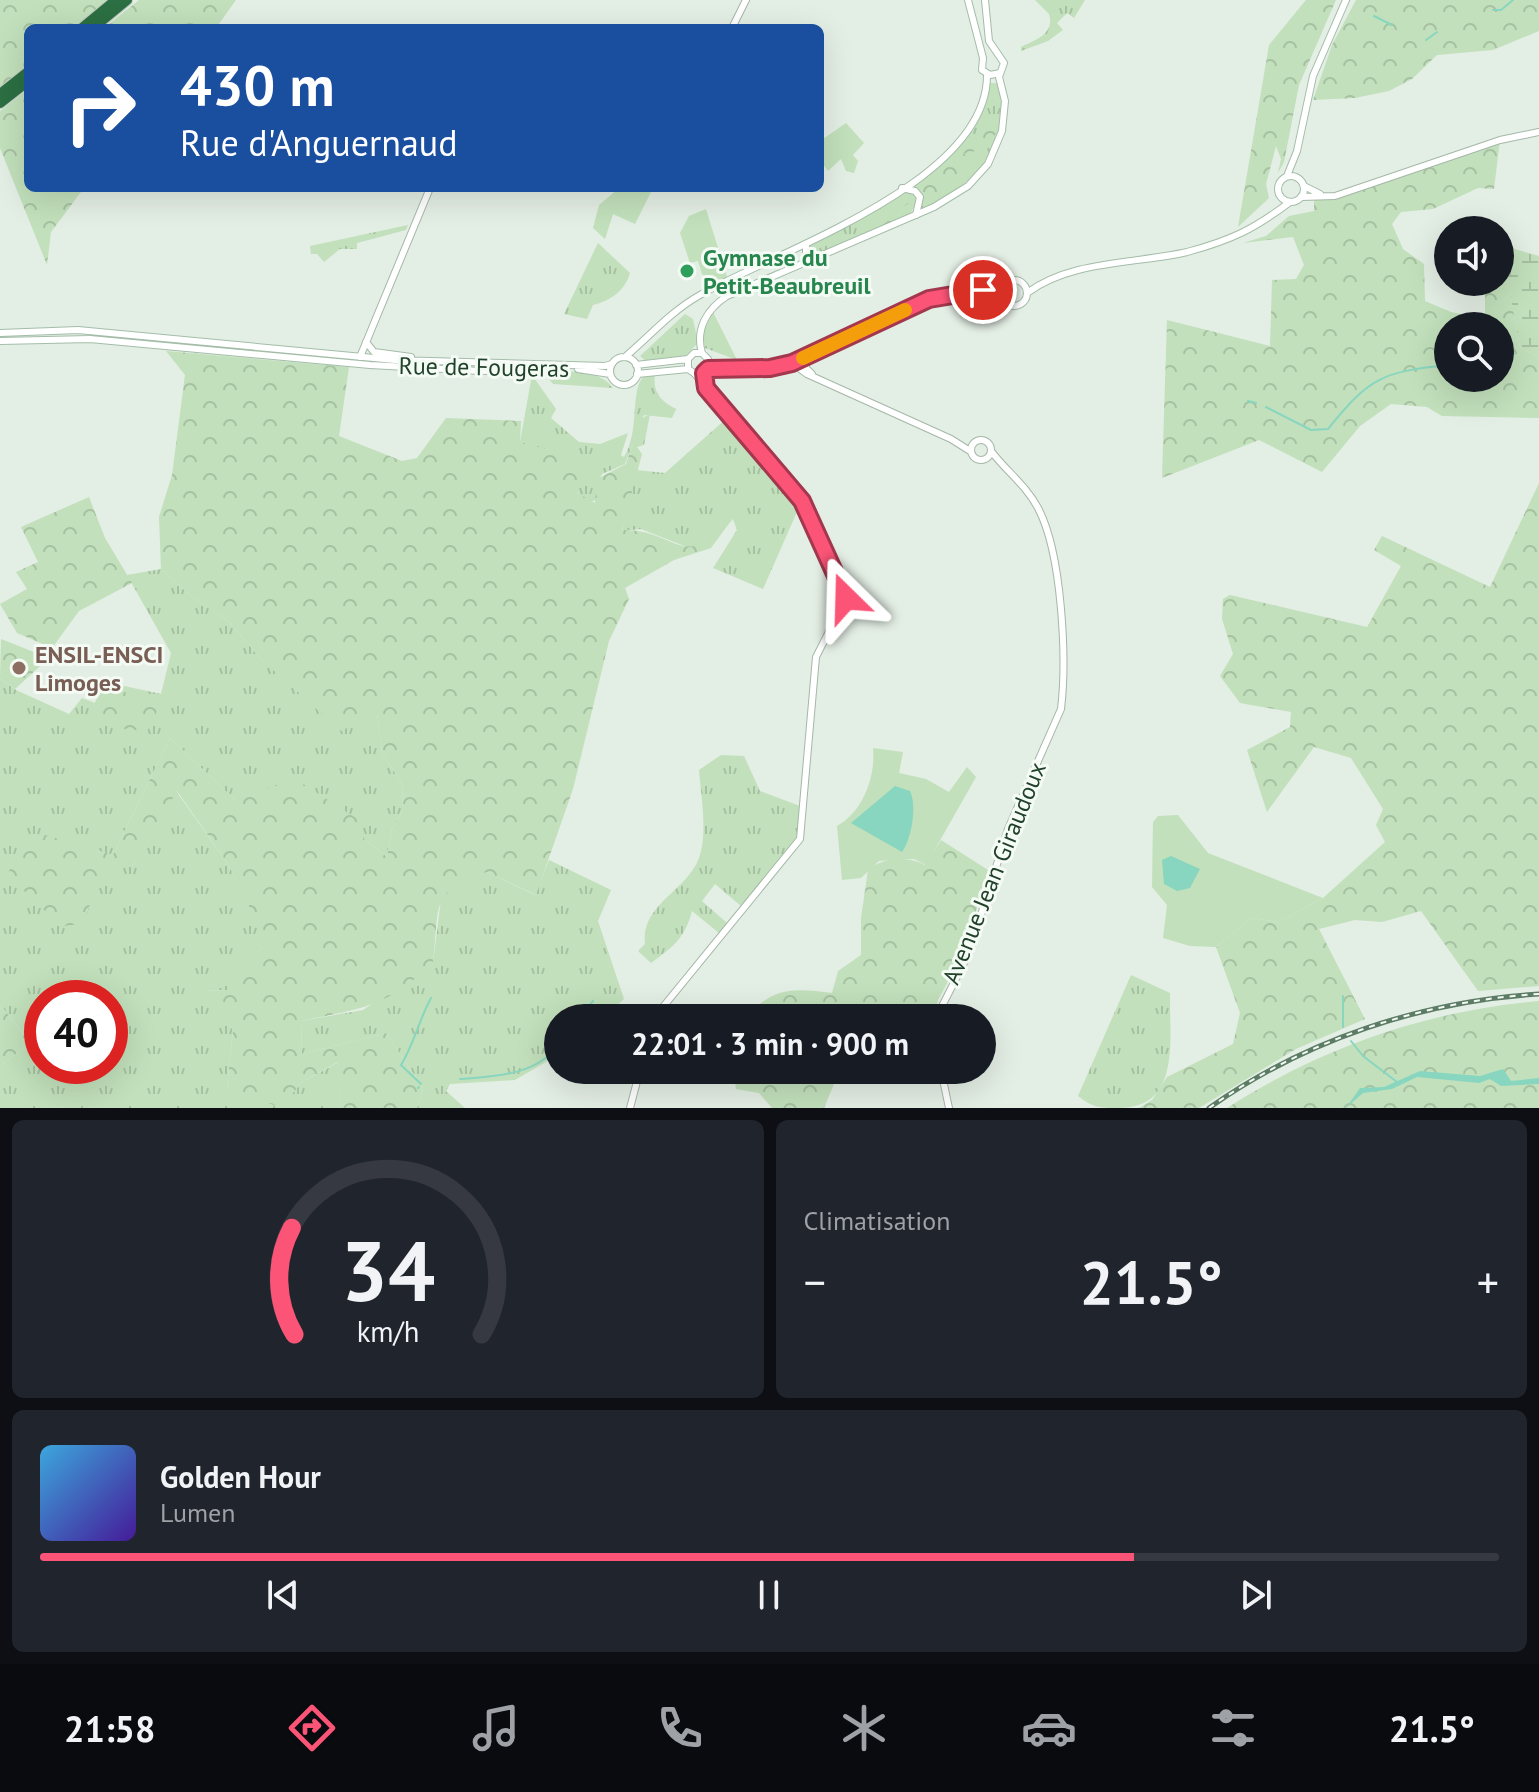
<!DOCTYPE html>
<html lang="fr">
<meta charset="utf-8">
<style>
body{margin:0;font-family:"PT Sans",sans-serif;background:#20242c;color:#f1f3f6;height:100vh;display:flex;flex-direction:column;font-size:30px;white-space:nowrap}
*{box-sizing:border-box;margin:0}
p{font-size:26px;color:#9ea1a6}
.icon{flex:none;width:44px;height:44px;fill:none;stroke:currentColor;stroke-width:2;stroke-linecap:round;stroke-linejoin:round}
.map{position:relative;height:1108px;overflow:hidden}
.details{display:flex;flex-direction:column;gap:12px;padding:12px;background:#0d0f14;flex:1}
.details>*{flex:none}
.top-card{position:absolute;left:24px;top:24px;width:800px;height:168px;border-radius:12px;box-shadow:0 8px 32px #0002;background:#1a4fa0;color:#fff;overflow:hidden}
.buttons{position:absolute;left:1434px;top:216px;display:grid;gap:16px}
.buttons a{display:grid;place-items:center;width:80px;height:80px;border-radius:50%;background:#171b24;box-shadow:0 8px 32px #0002;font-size:40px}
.speed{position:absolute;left:24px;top:980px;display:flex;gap:16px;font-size:40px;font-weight:700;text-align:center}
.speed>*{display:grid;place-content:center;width:104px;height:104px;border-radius:50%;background:#171b24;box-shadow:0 8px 32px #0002;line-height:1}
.speed .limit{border:12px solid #d22;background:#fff;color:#111}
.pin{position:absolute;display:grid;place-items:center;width:68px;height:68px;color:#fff;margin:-34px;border:4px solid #fff;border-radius:50%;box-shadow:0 2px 8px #0007}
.me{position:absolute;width:88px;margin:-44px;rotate:338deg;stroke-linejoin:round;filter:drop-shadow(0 0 6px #0008)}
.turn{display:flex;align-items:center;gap:28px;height:168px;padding:0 24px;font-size:36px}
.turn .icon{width:104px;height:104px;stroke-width:2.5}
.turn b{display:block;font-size:56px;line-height:68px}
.big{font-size:60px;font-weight:600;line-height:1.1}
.details .card{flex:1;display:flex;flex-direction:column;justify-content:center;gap:12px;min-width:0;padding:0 28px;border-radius:12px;background:#20242c}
.details .dial{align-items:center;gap:0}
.dial svg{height:208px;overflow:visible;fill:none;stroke:#363941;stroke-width:7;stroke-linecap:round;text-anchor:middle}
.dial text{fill:#f1f3f6;stroke:none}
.song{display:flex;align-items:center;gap:24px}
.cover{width:96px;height:96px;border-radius:12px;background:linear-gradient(135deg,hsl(200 70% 55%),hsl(260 70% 35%))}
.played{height:8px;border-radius:4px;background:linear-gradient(90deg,#fb5477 75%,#363941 75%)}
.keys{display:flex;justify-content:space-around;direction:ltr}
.heat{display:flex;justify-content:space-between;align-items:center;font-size:44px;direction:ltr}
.details .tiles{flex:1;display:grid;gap:12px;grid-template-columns:1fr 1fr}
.card:last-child{grid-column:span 2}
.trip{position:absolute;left:544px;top:1004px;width:452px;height:80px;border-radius:40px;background:#171b24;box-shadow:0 8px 32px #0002;font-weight:600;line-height:80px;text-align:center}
.tab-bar{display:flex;height:128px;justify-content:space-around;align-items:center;background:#090b0e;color:#9ea1a6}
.tab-bar .icon{width:56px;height:56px}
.tab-bar .selected{color:#fb5477}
.tab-bar b{font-size:36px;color:#f1f3f6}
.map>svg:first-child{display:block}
.grass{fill:url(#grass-tufts);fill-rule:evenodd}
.forest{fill:url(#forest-crowns);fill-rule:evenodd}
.wetland{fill:url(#wetland-marsh)}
.park{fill:#c2e0bb}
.water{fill:#88d6bf}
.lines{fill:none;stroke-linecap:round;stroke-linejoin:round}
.stream{stroke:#88d6bf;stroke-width:2}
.tertiary-casing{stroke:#a5b7a8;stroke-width:8}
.secondary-casing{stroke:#a4bda9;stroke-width:8}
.motorway-casing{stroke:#c1cac3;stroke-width:12}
.tertiary{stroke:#fff;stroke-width:6}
.secondary{stroke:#fff;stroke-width:6}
.motorway{stroke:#2b6f42;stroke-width:10}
.rail-casing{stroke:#5c7c65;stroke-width:5}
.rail{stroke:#f4faf4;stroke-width:2;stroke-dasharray:6;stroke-linecap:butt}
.route-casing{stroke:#a3374d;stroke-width:20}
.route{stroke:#fb5477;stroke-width:14}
.slow{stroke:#f59e0b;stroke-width:14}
.leisure-dot{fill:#2e9e5b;stroke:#f4faf4;stroke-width:3}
.education-dot{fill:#8d6e63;stroke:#f4faf4;stroke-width:3}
.labels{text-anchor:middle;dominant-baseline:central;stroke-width:6;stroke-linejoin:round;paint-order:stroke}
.leisure-label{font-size:24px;font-weight:bold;fill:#27864d;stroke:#f4faf4;text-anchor:start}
.street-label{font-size:24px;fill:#21412a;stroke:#f4faf4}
.education-label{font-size:24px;font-weight:bold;fill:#785e54;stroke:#f4faf4;text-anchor:start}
</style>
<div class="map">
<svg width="1539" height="1108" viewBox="0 0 1539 1108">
<defs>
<pattern id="grass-tufts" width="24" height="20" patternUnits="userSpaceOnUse" patternTransform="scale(2)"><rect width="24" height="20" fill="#c2e0bb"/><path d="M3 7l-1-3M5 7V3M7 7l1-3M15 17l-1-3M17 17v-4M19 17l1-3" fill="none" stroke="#a6c1a1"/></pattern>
<pattern id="forest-crowns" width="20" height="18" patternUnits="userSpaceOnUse" patternTransform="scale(2)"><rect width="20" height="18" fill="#c2e0bb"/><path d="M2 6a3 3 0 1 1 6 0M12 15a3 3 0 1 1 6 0" fill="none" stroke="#a6c1a1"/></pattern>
<pattern id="wetland-marsh" width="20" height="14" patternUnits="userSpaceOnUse" patternTransform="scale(2)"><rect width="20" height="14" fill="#c2e0bb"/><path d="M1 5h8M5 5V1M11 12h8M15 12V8" fill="none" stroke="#a6c1a1"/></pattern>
</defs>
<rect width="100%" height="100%" fill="#e3eee4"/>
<path class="grass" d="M1035,0H1085L1074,18L1067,13L1057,23L1063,30L1048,41L1021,51V47C1036,40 1055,34 1049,14Z
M990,83H998C1013,149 975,184 920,210L921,197L911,185C950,158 984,133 990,83Z
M906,190L918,198L910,215L815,255L808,253L809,246Z
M408,225L406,230L357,243V249H340L324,262L317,254H311L310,246Z
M598,243L630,273C625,291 610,301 593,305L587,319L564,314Z
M713,312L737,360L705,348L703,333Z
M685,314L693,319L698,343L683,358L647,362L640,356Z
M543,372C568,370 601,370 613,388L553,384Z
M532,375L556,409L551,418L579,442L600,444L628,433L621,455L624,457C640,431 630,392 643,377L655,375C652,393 662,402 676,409L672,418L644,415L625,464L602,474L597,484V500L588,502L520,442Z
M727,418L800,505L763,589L713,568L737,530L733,519L713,541L702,547H687L641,529L622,531L636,470L665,473Z
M161,569L191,596L228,621L263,661L377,712L382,753L402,784L403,810L392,829L387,857L364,839L236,801L170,738L113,855L42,835L101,867H132L176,791L228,864L265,936L229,990L204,991L233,1030L227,1087L279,1106L304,1081L339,1062L340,1108H0V1066L30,1043L0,1004V678L16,690L69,714L82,698L95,703L106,682L161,694L171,653L127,575ZM42,998H110V1066H42Z
M721,755L744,756L760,791L800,806L796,840L741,906L715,884L702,901L727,923L719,933L692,911C685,938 673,947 651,963L638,951L645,944C640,905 687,891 699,858C708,833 701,796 699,770Z
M549,860L611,890L598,921L624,999L603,1018H558V1055L515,1080L450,1084L446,1091L465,1108H417L423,1088L386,1033L302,1054L301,1021L363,1010L433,963L441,899L454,882L487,872L535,895Z
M1131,975L1170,993C1169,1038 1182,1108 1119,1108C1100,1108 1093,1108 1078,1096Z"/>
<path class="forest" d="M0,0H108L74,28H28V65L0,88Z
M139,0H236L216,28H104Z
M1306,0H1336L1299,85L1284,162L1278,173L1281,159L1276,146L1266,184L1269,198L1238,227L1269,45Z
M1356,0H1539V31L1493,50L1437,55L1412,79L1389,91L1355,98L1313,100L1332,45Z
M28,89V188H84L51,232L47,265L0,148V111Z
M986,119L999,128L987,148L963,154L980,158V169L954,192L928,205L922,199V184L974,138Z
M1500,140L1494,189L1478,188L1433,209L1401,212L1392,224L1403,249L1424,264L1425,301L1451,312L1485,319V282H1500V277L1507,275L1520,347L1539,358V418L1442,416L1427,407L1391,404L1360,426L1322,472L1259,440L1162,478L1167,320L1270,346L1272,280L1296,279L1304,265L1293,237L1243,243L1266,236L1289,216L1314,211V199L1335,196ZM1448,326H1500V378H1448Z
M906,190L918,198L899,209L893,222L883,226L862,215L875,208L886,211V201Z
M166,351L349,367L339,436L402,461L417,458L446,418L521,421L520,442L580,458L577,493L595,503L597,479L626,464L641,419L650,414L644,445L637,447L642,454L622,530C677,529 683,575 733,518L711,548L674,560L625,588L629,599L609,641L573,789L536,895L487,872C428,890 440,908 433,963C385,1008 363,1008 301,1021L302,1054L386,1033L423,1088L417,1108H340L338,1062L304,1081L279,1107L227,1087L233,1030L203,991L229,990L264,936L228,864L177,791L132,867H101L84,924L61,926L6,874L42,834L113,855L170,738L236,801L294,778L362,822L364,839L387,857L392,829L403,810L402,784L382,753L377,713L341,731L263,661L228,621L191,596L161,569L159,517L172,475L185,375Z
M1539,483V986L1478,991L1421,911L1382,922L1355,920L1319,929L1365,1019L1296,1049L1199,1108H1139L1152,1100L1167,1077L1233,1044L1240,1013L1216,947L1251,918L1279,922L1323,898L1385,842L1376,825L1383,809L1351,758L1314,747L1267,812L1247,750L1290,727L1291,712L1240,703L1220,676L1233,654L1222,619L1223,599L1230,595L1367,627L1401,566L1374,550L1382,536L1490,587Z
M89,497L105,538L132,583L79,611L52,648L17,633L0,604L27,589L16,572L38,562L21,527Z
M1,639L49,658L15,689L0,678Z
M106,682L157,709L155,719L147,731L124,729L92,708Z
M941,840L988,870L965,949L938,1000L934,1018H746C772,986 795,988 832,993L838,971L861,955V918L868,870C884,857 907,856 925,865Z
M1539,1001V1108H1227C1323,1047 1425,1011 1539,1001Z
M0,1004L30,1043L0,1066Z
M733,1070H853L834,1084L824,1108H772L759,1093L736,1089Z"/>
<path class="wetland" d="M1501,245L1539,256V358L1520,347Z"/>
<path class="park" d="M846,123L864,143L853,155L858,161L854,173L846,171L841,159L828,171L820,160V141Z
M619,188H653L635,224L613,214L605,239L593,228L599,205Z
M706,209L727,277L715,283L702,274L698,261L690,263L680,233L689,216Z
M873,748L903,752L899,773L926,779L949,792L967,767L976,777L926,865L914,859L879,861L861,878L842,880L837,826C863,812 876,776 873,748Z
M1178,815L1208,853L1323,898L1279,922L1251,918L1216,947L1190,946L1163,938L1167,905L1152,887L1153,822L1158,816Z"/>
<path class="water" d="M895,786L910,791C917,805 912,839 902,852L851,823Z
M1171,856L1200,869L1190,888L1177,891L1164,884L1162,860Z
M1503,1069L1511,1081L1539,1078V1084L1501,1086L1490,1079L1479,1083L1417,1077L1392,1089L1363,1093L1346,1108L1360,1088L1384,1087L1420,1071L1480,1076Z"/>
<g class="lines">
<path class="stream" d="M1493,10H1501L1513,0
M1374,16L1392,25
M1426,40L1437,32
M1500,352L1514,354
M1248,401L1256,403
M1266,407L1311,430L1328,429C1370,377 1382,372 1448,365
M1343,996V1027
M579,1018L593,1001
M1351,1041L1363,1056L1397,1082
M460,1079C494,1076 536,1076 558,1045
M421,1084L401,1065C414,1044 419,1020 431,998
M418,1088L419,1087"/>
<g class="tertiary-casing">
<path id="tertiary" d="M732,28L746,0
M1304,186L1320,194
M902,188L915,191L920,197L916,215
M1301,197L1335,196L1500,140L1539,132
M806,244V254L812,258
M360,357L430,188
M806,357V368L812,374
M792,363L807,374L951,439L970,451
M971 450a10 10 0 1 1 20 0a10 10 0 1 1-20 0Z
M654,1018L800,839L816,657L846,598L802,501L695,374
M936,1018L969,953L1008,829L1061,709C1067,658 1062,553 1038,508C1026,485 1006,471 991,451
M941,1070L949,1108
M630,1108L640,1070"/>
</g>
<g class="secondary-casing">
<path id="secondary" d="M968,0L983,58L982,70L990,75L1000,73
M1278 189a13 13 0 1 1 26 0a13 13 0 1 1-26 0Z
M1287,176L1297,151L1313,76L1346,0
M1001 293a13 13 0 1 1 26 0a13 13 0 1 1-26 0Z
M1027,293C1071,260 1136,264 1187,252C1232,240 1254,229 1290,202
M0,333L78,330L395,360L605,366L612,364
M0,341L90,339L370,365L480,371L547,369
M366,342L374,352L411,357
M702,353C695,329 707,309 727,296L934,207L968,186L988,164L1002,131L1005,101L999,77L1004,63L989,41L985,0
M625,357C650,336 670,312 700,295C777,251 989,182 987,74
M610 371a14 14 0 1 1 28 0a14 14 0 1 1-28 0Z
M636,365L688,359
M578,369L610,374
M708,369V359L702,353H694L688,359V369L697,375L708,369L770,368L792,363L929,299L1004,285
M637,374L688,369"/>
</g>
<g class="motorway-casing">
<path id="motorway" d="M82,28L116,0
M93,28L127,0
M0,94L28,72
M0,103L28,81"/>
</g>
<use href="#tertiary" class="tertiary"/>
<use href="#secondary" class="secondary"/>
<use href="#motorway" class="motorway"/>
<g class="rail-casing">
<path id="rail" d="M1209,1108C1305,1040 1422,1001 1539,994"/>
</g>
<use href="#rail" class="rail"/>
</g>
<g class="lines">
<g class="route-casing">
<path id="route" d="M846,598L802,501L706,388L704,373L708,369L770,368L792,363L929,299L983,290"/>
</g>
<use href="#route" class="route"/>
<path class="slow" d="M803,358L905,310"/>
</g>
<circle class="leisure-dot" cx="687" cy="271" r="8"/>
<circle class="education-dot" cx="19" cy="668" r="8"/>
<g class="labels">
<g class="leisure-label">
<text x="703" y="257">Gymnase du<tspan x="703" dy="28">Petit-Beaubreuil</tspan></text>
</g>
<g class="street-label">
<text transform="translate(484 367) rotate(1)">Rue de Fougeras</text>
<text transform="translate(994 873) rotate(-68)">Avenue Jean Giraudoux</text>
</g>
<g class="education-label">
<text x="35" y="654">ENSIL-ENSCI<tspan x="35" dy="28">Limoges</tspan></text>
</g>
</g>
</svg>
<div class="buttons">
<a><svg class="icon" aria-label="sound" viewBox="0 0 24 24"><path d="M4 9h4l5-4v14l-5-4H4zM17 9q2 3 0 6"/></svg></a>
<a><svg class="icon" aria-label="search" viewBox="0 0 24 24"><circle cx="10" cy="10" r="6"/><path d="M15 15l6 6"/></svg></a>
</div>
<div class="speed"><div class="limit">40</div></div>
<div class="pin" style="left:983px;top:290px;background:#d93025"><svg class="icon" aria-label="arrive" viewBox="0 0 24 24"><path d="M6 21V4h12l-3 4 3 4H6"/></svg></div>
<svg class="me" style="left:846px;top:598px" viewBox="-20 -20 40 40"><path d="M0-17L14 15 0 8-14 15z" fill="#fb5477" stroke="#fff" stroke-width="4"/></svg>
<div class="trip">22:01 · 3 min · 900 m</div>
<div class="top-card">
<div class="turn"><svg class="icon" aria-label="right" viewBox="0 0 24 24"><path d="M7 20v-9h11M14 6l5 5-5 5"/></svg><div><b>430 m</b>Rue d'Anguernaud</div></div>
</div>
</div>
<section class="details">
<div class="tiles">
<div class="card dial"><svg viewBox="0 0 100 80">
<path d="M14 69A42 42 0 1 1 86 69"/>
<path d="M14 69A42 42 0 0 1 13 28" stroke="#fb5477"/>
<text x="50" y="56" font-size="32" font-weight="700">34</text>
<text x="50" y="72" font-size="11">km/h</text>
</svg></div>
<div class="card"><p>Climatisation</p>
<div class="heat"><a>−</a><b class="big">21.5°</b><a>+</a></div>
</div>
<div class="card">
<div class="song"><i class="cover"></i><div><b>Golden Hour</b><p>Lumen</p></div></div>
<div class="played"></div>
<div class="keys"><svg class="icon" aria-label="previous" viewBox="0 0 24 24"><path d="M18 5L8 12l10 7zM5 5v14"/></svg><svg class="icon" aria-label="pause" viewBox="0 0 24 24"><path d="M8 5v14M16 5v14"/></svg><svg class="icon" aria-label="next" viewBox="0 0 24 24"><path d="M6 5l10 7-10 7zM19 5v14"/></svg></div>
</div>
</div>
</section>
<nav class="tab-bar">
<b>21:58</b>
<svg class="icon selected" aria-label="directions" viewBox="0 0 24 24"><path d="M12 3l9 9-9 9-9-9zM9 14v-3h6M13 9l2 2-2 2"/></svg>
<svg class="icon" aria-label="music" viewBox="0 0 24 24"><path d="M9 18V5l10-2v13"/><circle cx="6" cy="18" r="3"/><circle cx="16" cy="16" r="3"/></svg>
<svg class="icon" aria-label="phone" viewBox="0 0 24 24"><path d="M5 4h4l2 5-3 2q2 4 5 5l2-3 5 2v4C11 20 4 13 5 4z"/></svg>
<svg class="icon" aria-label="climate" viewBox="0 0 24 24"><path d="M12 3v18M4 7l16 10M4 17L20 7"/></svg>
<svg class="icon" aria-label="car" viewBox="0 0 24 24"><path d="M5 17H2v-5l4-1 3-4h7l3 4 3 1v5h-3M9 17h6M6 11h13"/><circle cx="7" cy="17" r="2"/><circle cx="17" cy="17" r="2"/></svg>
<svg class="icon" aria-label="filters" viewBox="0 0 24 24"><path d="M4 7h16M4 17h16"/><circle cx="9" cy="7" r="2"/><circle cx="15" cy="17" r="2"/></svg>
<b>21.5°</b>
</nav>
